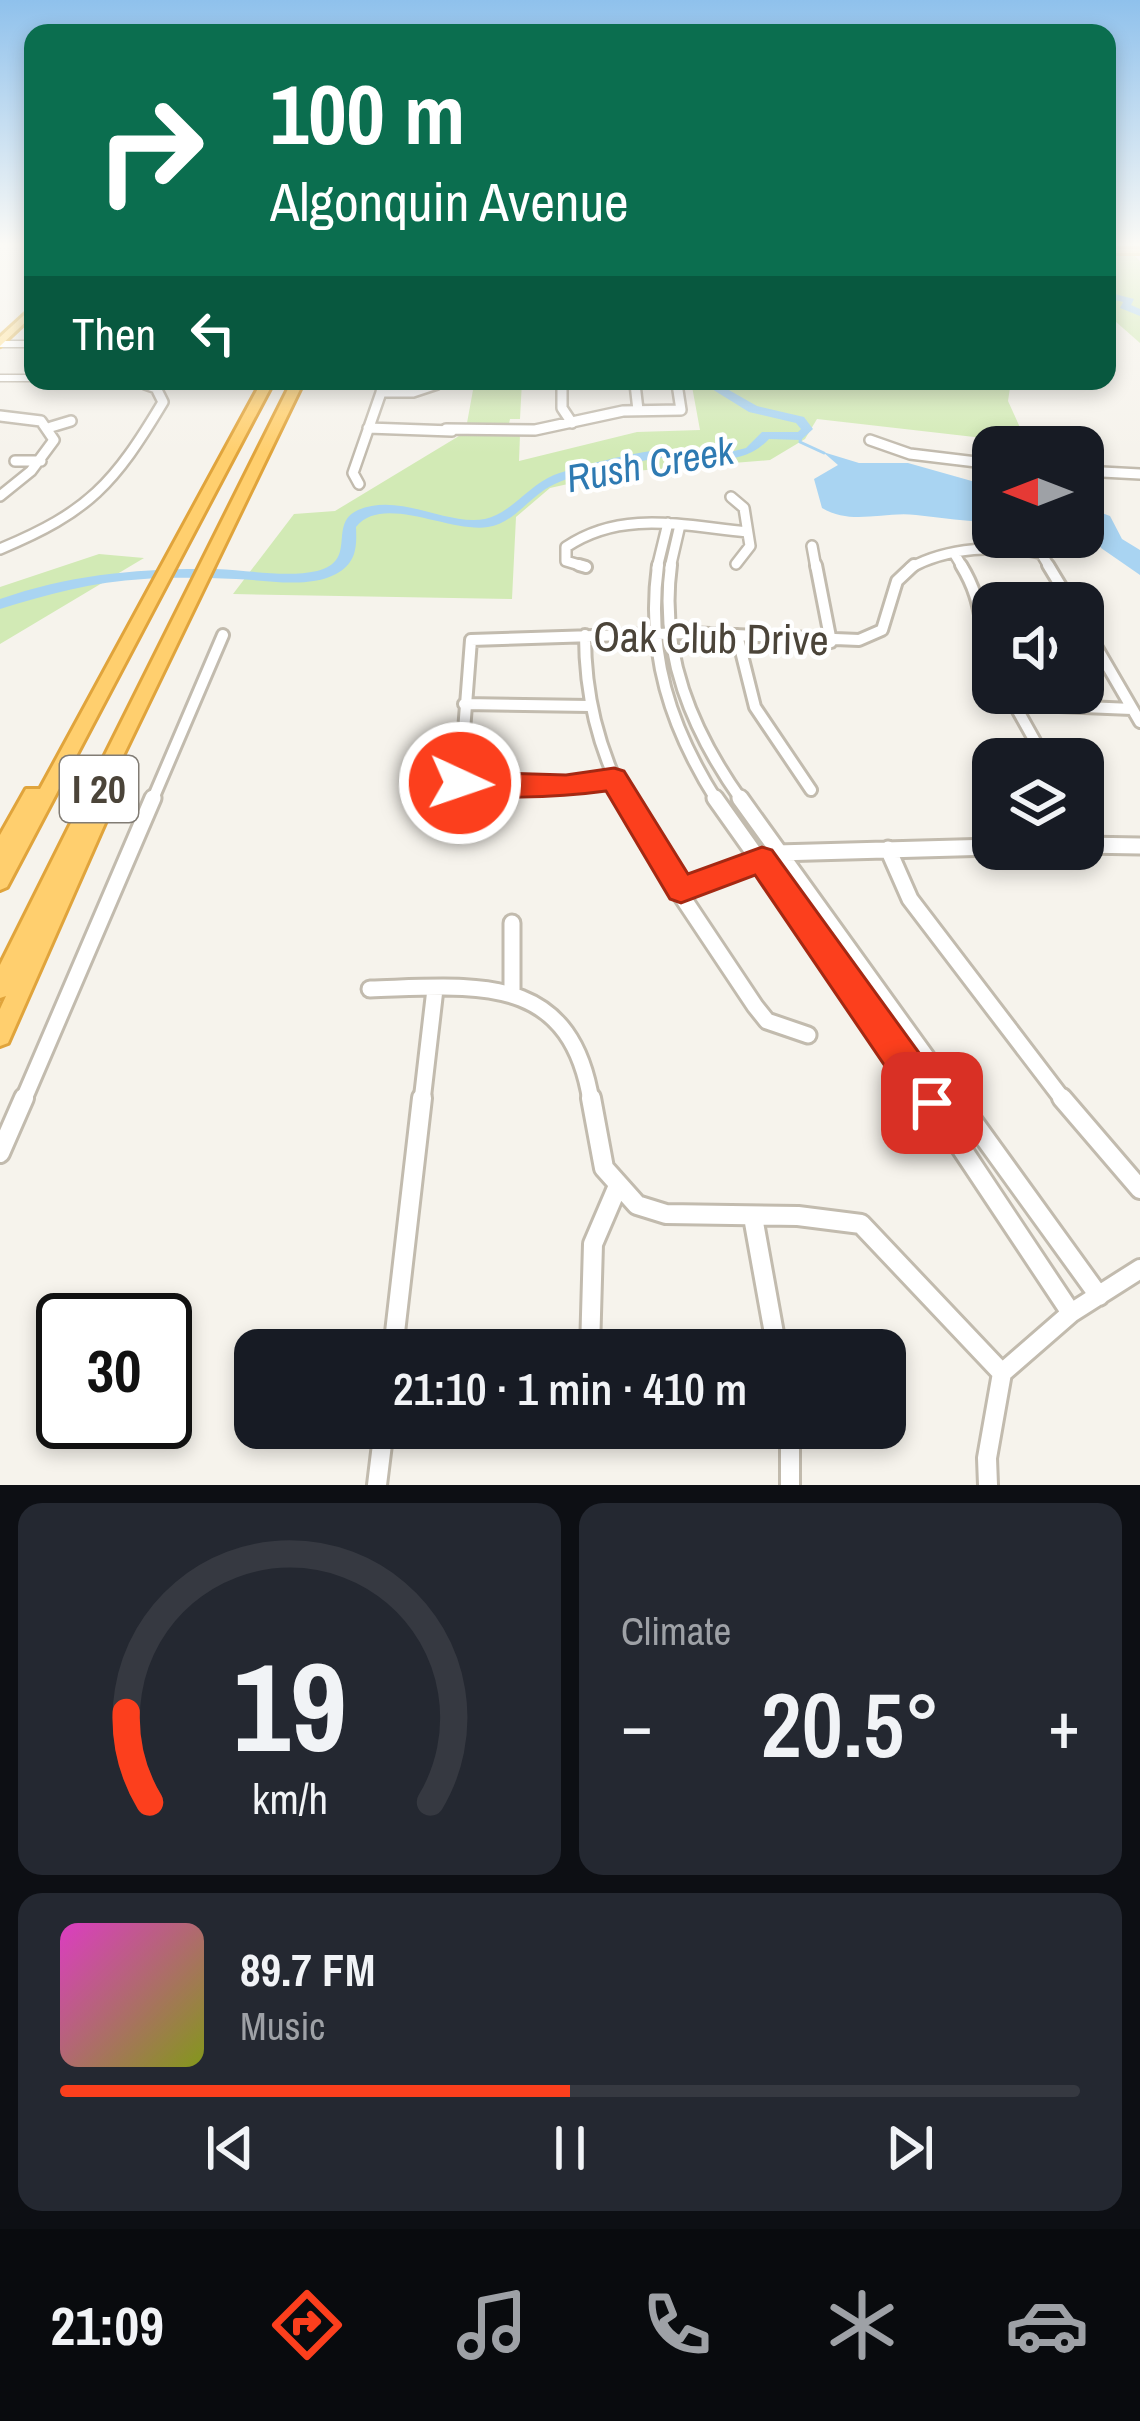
<!DOCTYPE html>
<meta charset="utf-8">
<style>
body{margin:0;font-family:"Archivo Narrow",sans-serif;background:#242831;color:#f1f3f6;height:100vh;display:flex;flex-direction:column;font-size:45px;white-space:nowrap}
*{box-sizing:border-box;margin:0}
p{font-size:39px;color:#9ea1a6}
.icon{flex:none;width:66px;height:66px;fill:none;stroke:currentColor;stroke-width:2;stroke-linecap:round;stroke-linejoin:round}
.map{position:relative;height:1485px;overflow:hidden}
.side{display:flex;flex-direction:column;gap:18px;padding:18px;background:#0d0f14;flex:1}
.side>*{flex:none}
.hud{position:absolute;left:24px;top:24px;width:1092px;height:366px;border-radius:24px;box-shadow:0 6px 18px #0003;background:#0b6e4f;color:#fff;overflow:hidden}
.needle{width:78px;rotate:270deg}
.fabs{position:absolute;left:972px;top:426px;display:grid;gap:24px}
.fabs a{display:grid;place-items:center;width:132px;height:132px;border-radius:24px;background:#171b24;box-shadow:0 6px 18px #0003;font-size:60px}
.speed{position:absolute;left:36px;top:1293px;display:flex;gap:24px;font-size:60px;font-weight:700;text-align:center}
.speed>*{display:grid;place-content:center;width:156px;height:156px;border-radius:50%;background:#171b24;box-shadow:0 6px 18px #0003;line-height:1}
.speed .limit{border:6px solid #111;border-radius:18px;background:#fff;color:#111}
.pin{position:absolute;display:grid;place-items:center;width:102px;height:102px;color:#fff;margin:-51px;border-radius:24px;box-shadow:0 6px 18px #0006}
.me{position:absolute;width:132px;margin:-66px;rotate:93deg;stroke-linejoin:round;filter:drop-shadow(0 0 9px #0008)}
.turn{display:flex;align-items:center;gap:42px;height:252px;padding:0 48px;font-size:54px}
.turn .icon{width:156px;height:156px;stroke-width:2.5}
.turn b{display:block;font-size:84px;line-height:102px}
.then{display:flex;align-items:center;height:114px;padding:0 48px;background:#0003;gap:24px;font-size:45px}
.big{font-size:90px;font-weight:600;line-height:1.1}
.side .widget{flex:1;display:flex;flex-direction:column;justify-content:center;gap:18px;min-width:0;padding:0 42px;border-radius:24px;background:#242831}
.side .dial{align-items:center;gap:0}
.dial svg{height:312px;overflow:visible;fill:none;stroke:#363941;stroke-width:7;stroke-linecap:round;text-anchor:middle}
.dial text{fill:#f1f3f6;stroke:none}
.song{display:flex;align-items:center;gap:36px}
.cover{width:144px;height:144px;border-radius:18px;background:linear-gradient(135deg,hsl(310 70% 55%),hsl(70 70% 35%))}
.played{height:12px;border-radius:6px;background:linear-gradient(90deg,#fc3f1d 50%,#363941 50%)}
.keys{display:flex;justify-content:space-around;direction:ltr}
.heat{display:flex;justify-content:space-between;align-items:center;font-size:66px;direction:ltr}
.side .tiles{flex:1;display:grid;gap:18px;grid-template-columns:1fr 1fr}
.widget:last-child{grid-column:span 2}
.trip{position:absolute;left:234px;top:1329px;width:672px;height:120px;border-radius:24px;background:#171b24;box-shadow:0 6px 18px #0003;font-weight:600;line-height:120px;text-align:center}
.tabs{display:flex;height:192px;justify-content:space-around;align-items:center;background:#090b0e;color:#9ea1a6}
.tabs .icon{width:84px;height:84px}
.tabs .on{color:#fc3f1d}
.tabs b{font-size:54px;color:#f1f3f6}
.map>svg:first-child{display:block}
.green{fill:#d2eab5}
.water{fill:#a9d4f2}
.lines{fill:none;stroke-linecap:round;stroke-linejoin:round}
.stream{stroke:#a9d4f2;stroke-width:3}
.river{fill:#a9d4f2;fill-rule:evenodd}
.minor-far4-casing{stroke:#c2bbae;stroke-width:9}
.minor-far3-casing{stroke:#c2bbae;stroke-width:14}
.minor-far2-casing{stroke:#c2bbae;stroke-width:16}
.minor-far1-casing{stroke:#c2bbae;stroke-width:21}
.minor-casing{stroke:#c2bbae;stroke-width:24}
.major-casing{stroke:#e6c16a;stroke-width:6}
.highway-casing{stroke:#e0a43c;stroke-width:6}
.minor-far4{stroke:#fff;stroke-width:6}
.minor-far3{stroke:#fff;stroke-width:9}
.minor-far2{stroke:#fff;stroke-width:10}
.minor-far1{stroke:#fff;stroke-width:15}
.minor{stroke:#fff;stroke-width:18}
.major{fill:#ffe39c;fill-rule:evenodd}
.highway{fill:#ffcf6e;fill-rule:evenodd}
.route{fill:#fc3f1d;stroke:#a42913;stroke-width:3}
.labels{text-anchor:middle;dominant-baseline:central;stroke-width:9;stroke-linejoin:round;paint-order:stroke}
.far-water-label{font-size:39px;font-style:italic;fill:#2e7ab2;stroke:#fff}
.shield{fill:#fff;stroke:#817c74;stroke-width:3}
.shield-label{font-size:39px;font-weight:bold;fill:#4b4439}
.street-label{font-size:42px;fill:#4b4439;stroke:#fff}
</style>
<div class="map">
<svg width="1140" height="1485" viewBox="0 0 1140 1485">
<rect width="100%" height="100%" fill="#f6f3ec"/>
<path class="green" d="M1107,252H1140L1133,254L1140,261V343L1107,314Z
M497,381H522L520,419H510L509,424L467,423L473,390Z
M691,381H1011L1008,401L1027,443L817,419L805,439L770,460L622,472L550,488L516,517L512,599L233,594L294,514L335,511L459,436L520,435L519,461L637,432L700,430Z
M99,554L144,558L0,644V587Z"/>
<path class="water" d="M823,452L859,463H908L993,487V523C967,521 942,518 916,515C883,511 853,526 822,508L814,479L838,465Z
M1083,506L1110,516L1122,539L1140,550V575L1101,548L1092,531L1083,527Z"/>
<g class="lines">
<path class="stream" d="M801,436L800,442L824,453"/>
<path class="river" d="M1107,292L1134,299L1131,305L1140,309V316L1120,308L1123,302L1107,298Z
M699,381H713L757,406L804,417L813,429L801,440L769,439C735,475 690,451 647,460C615,466 577,472 549,487C528,499 512,524 488,527C450,533 382,493 356,527C357,548 356,563 336,574C307,589 267,580 236,579C205,578 174,577 144,579C93,582 48,594 0,609V599C71,574 141,568 216,569C248,570 286,578 317,571C359,561 327,524 358,510C400,492 445,526 485,519C510,514 529,485 554,475C578,466 635,452 660,450C685,449 709,453 734,451L746,448L762,432H798L801,429L796,423L749,412Z"/>
<g class="minor-far4-casing">
<path id="minor-far4" d="M0,344H33
M0,378H33
M136,381L153,387
M562,381V387
M635,381L636,387
M676,381L677,387
M383,387L385,381
M428,387L446,381"/>
</g>
<g class="minor-far3-casing">
<path id="minor-far3" d="M562,384V408L572,423
M635,384L638,410
M381,392H413L437,384
M0,416L41,421L54,440L31,471L0,496
M51,427L71,421
M368,428L452,431
M446,429L535,430L623,411L681,410L677,384
M870,440L910,454L993,464
M15,461H41
M1083,471L1140,474
M359,484L353,473L384,384
M731,497L744,508L750,546L736,564
M812,546L816,568
M0,549C89,512 114,484 163,402L156,388L145,384
M954,553L963,568
M586,567L566,561V547C622,509 684,526 747,532
M657,568L668,523
M670,568L680,525
M910,568C948,547 998,545 1041,553L1050,568"/>
</g>
<g class="minor-far2-casing">
<path id="minor-far2" d="M579,565L586,567
M658,565C646,653 670,727 717,801
M671,565C659,653 692,731 742,801
M816,565L831,642
M961,565C985,604 977,625 993,663
M1048,565L1071,603
M1083,624L1140,722
M585,635C585,695 598,747 625,801
M737,635L755,707L811,790
M1008,693L1045,759
M464,704L589,706
M1013,704L1132,709
M613,779L566,785L460,783L471,640L687,633L859,640L882,630L897,581L914,565
M152,801L223,635"/>
</g>
<g class="minor-far1-casing">
<path id="minor-far1" d="M624,798L669,877L755,1006L767,1021L808,1035
M715,798L930,1101
M740,798L958,1101
M1083,845L1140,846
M888,849L910,899L1064,1101
M681,890L777,853L993,847
M512,923V993
M370,989C475,986 570,971 591,1101
M23,1101L153,798
M422,1101L435,989"/>
</g>
<g class="minor-casing">
<path id="minor" d="M591,1098L604,1168L637,1205L666,1214L798,1216L861,1224L1002,1373
M928,1098L1071,1313
M956,1098L1099,1296
M1062,1098L1140,1189
M0,1153L24,1098
M753,1217L777,1350
M393,1350L422,1098
M590,1350L593,1244L617,1188
M1002,1373L1071,1313L1140,1269
M790,1428V1485
M377,1485L384,1428
M988,1485L987,1458L1002,1373"/>
</g>
<g class="major-casing">
<path id="major" d="M1107,249H1140V253H1107Z
M33,307V315L0,346V337Z"/>
</g>
<g class="highway-casing">
<path id="highway" d="M262,381H274L7,887L0,890V835L26,789H40Z
M292,381H304L106,791L113,793L116,798L8,1043L0,1046V1009L6,996L0,998V965Z"/>
</g>
<use href="#minor-far4" class="minor-far4"/>
<use href="#minor-far3" class="minor-far3"/>
<use href="#minor-far2" class="minor-far2"/>
<use href="#minor-far1" class="minor-far1"/>
<use href="#minor" class="minor"/>
<use href="#major" class="major"/>
<use href="#highway" class="highway"/>
</g>
<linearGradient id="sky" x2="0" y2="1"><stop stop-color="#8fc1ec"/><stop offset="0.54" stop-color="#fbfaf6"/><stop offset="1" stop-color="#fbfaf6" stop-opacity="0"/></linearGradient>
<rect width="1140" height="453" fill="url(#sky)"/>
<path class="route" d="M614,768L624,771L688,874L762,847L772,850L946,1090L951,1103L946,1116L932,1121L919,1116L755,875L681,903L670,899L606,791C577,795 460,806 445,783L460,772L566,775Z"/>
<g class="labels">
<g class="far-water-label">
<text transform="translate(650 464) rotate(-10)">Rush Creek</text>
</g>
<rect class="shield" x="60" y="756" width="78" height="66" rx="9"/>
<g class="shield-label">
<text x="99" y="789">I 20</text>
</g>
<g class="street-label">
<text transform="translate(711 638) rotate(1)">Oak Club Drive</text>
</g>
</g>
</svg>
<div class="fabs">
<a><svg class="needle" viewBox="-14 -14 28 28"><path d="M0-13l5 13h-10z" fill="#e53935"/><path d="M0 13l5-13h-10z" fill="#9ea1a6"/></svg></a>
<a><svg class="icon" aria-label="sound" viewBox="0 0 24 24"><path d="M4 9h4l5-4v14l-5-4H4zM17 9q2 3 0 6"/></svg></a>
<a><svg class="icon" aria-label="layers" viewBox="0 0 24 24"><path d="M12 4l9 5-9 5-9-5zM3 14l9 5 9-5"/></svg></a>
</div>
<div class="speed"><div class="limit">30</div></div>
<div class="pin" style="left:932px;top:1103px;background:#d93025"><svg class="icon" aria-label="arrive" viewBox="0 0 24 24"><path d="M6 21V4h12l-3 4 3 4H6"/></svg></div>
<svg class="me" style="left:460px;top:783px" viewBox="-20 -20 40 40"><circle r="17" fill="#fc3f1d" stroke="#fff" stroke-width="3"/><path d="M0-11L8 9 0 5-8 9z" fill="#fff"/></svg>
<div class="trip">21:10 · 1 min · 410 m</div>
<div class="hud">
<div class="turn"><svg class="icon" aria-label="right" viewBox="0 0 24 24"><path d="M7 20v-9h11M14 6l5 5-5 5"/></svg><div><b>100 m</b>Algonquin Avenue</div></div>
<div class="then">Then<svg class="icon" aria-label="left" viewBox="0 0 24 24"><path d="M17 20v-9H6M10 6l-5 5 5 5"/></svg></div>
</div>
</div>
<section class="side">
<div class="tiles">
<div class="widget dial"><svg viewBox="0 0 100 80">
<path d="M14 69A42 42 0 1 1 86 69"/>
<path d="M14 69A42 42 0 0 1 8 46" stroke="#fc3f1d"/>
<text x="50" y="56" font-size="32" font-weight="700">19</text>
<text x="50" y="72" font-size="11">km/h</text>
</svg></div>
<div class="widget"><p>Climate</p>
<div class="heat"><a>−</a><b class="big">20.5°</b><a>+</a></div>
</div>
<div class="widget">
<div class="song"><i class="cover"></i><div><b>89.7 FM</b><p>Music</p></div></div>
<div class="played"></div>
<div class="keys"><svg class="icon" aria-label="previous" viewBox="0 0 24 24"><path d="M18 5L8 12l10 7zM5 5v14"/></svg><svg class="icon" aria-label="pause" viewBox="0 0 24 24"><path d="M8 5v14M16 5v14"/></svg><svg class="icon" aria-label="next" viewBox="0 0 24 24"><path d="M6 5l10 7-10 7zM19 5v14"/></svg></div>
</div>
</div>
</section>
<nav class="tabs">
<b>21:09</b>
<svg class="icon on" aria-label="directions" viewBox="0 0 24 24"><path d="M12 3l9 9-9 9-9-9zM9 14v-3h6M13 9l2 2-2 2"/></svg>
<svg class="icon" aria-label="music" viewBox="0 0 24 24"><path d="M9 18V5l10-2v13"/><circle cx="6" cy="18" r="3"/><circle cx="16" cy="16" r="3"/></svg>
<svg class="icon" aria-label="phone" viewBox="0 0 24 24"><path d="M5 4h4l2 5-3 2q2 4 5 5l2-3 5 2v4C11 20 4 13 5 4z"/></svg>
<svg class="icon" aria-label="climate" viewBox="0 0 24 24"><path d="M12 3v18M4 7l16 10M4 17L20 7"/></svg>
<svg class="icon" aria-label="car" viewBox="0 0 24 24"><path d="M5 17H2v-5l4-1 3-4h7l3 4 3 1v5h-3M9 17h6M6 11h13"/><circle cx="7" cy="17" r="2"/><circle cx="17" cy="17" r="2"/></svg>
</nav>
